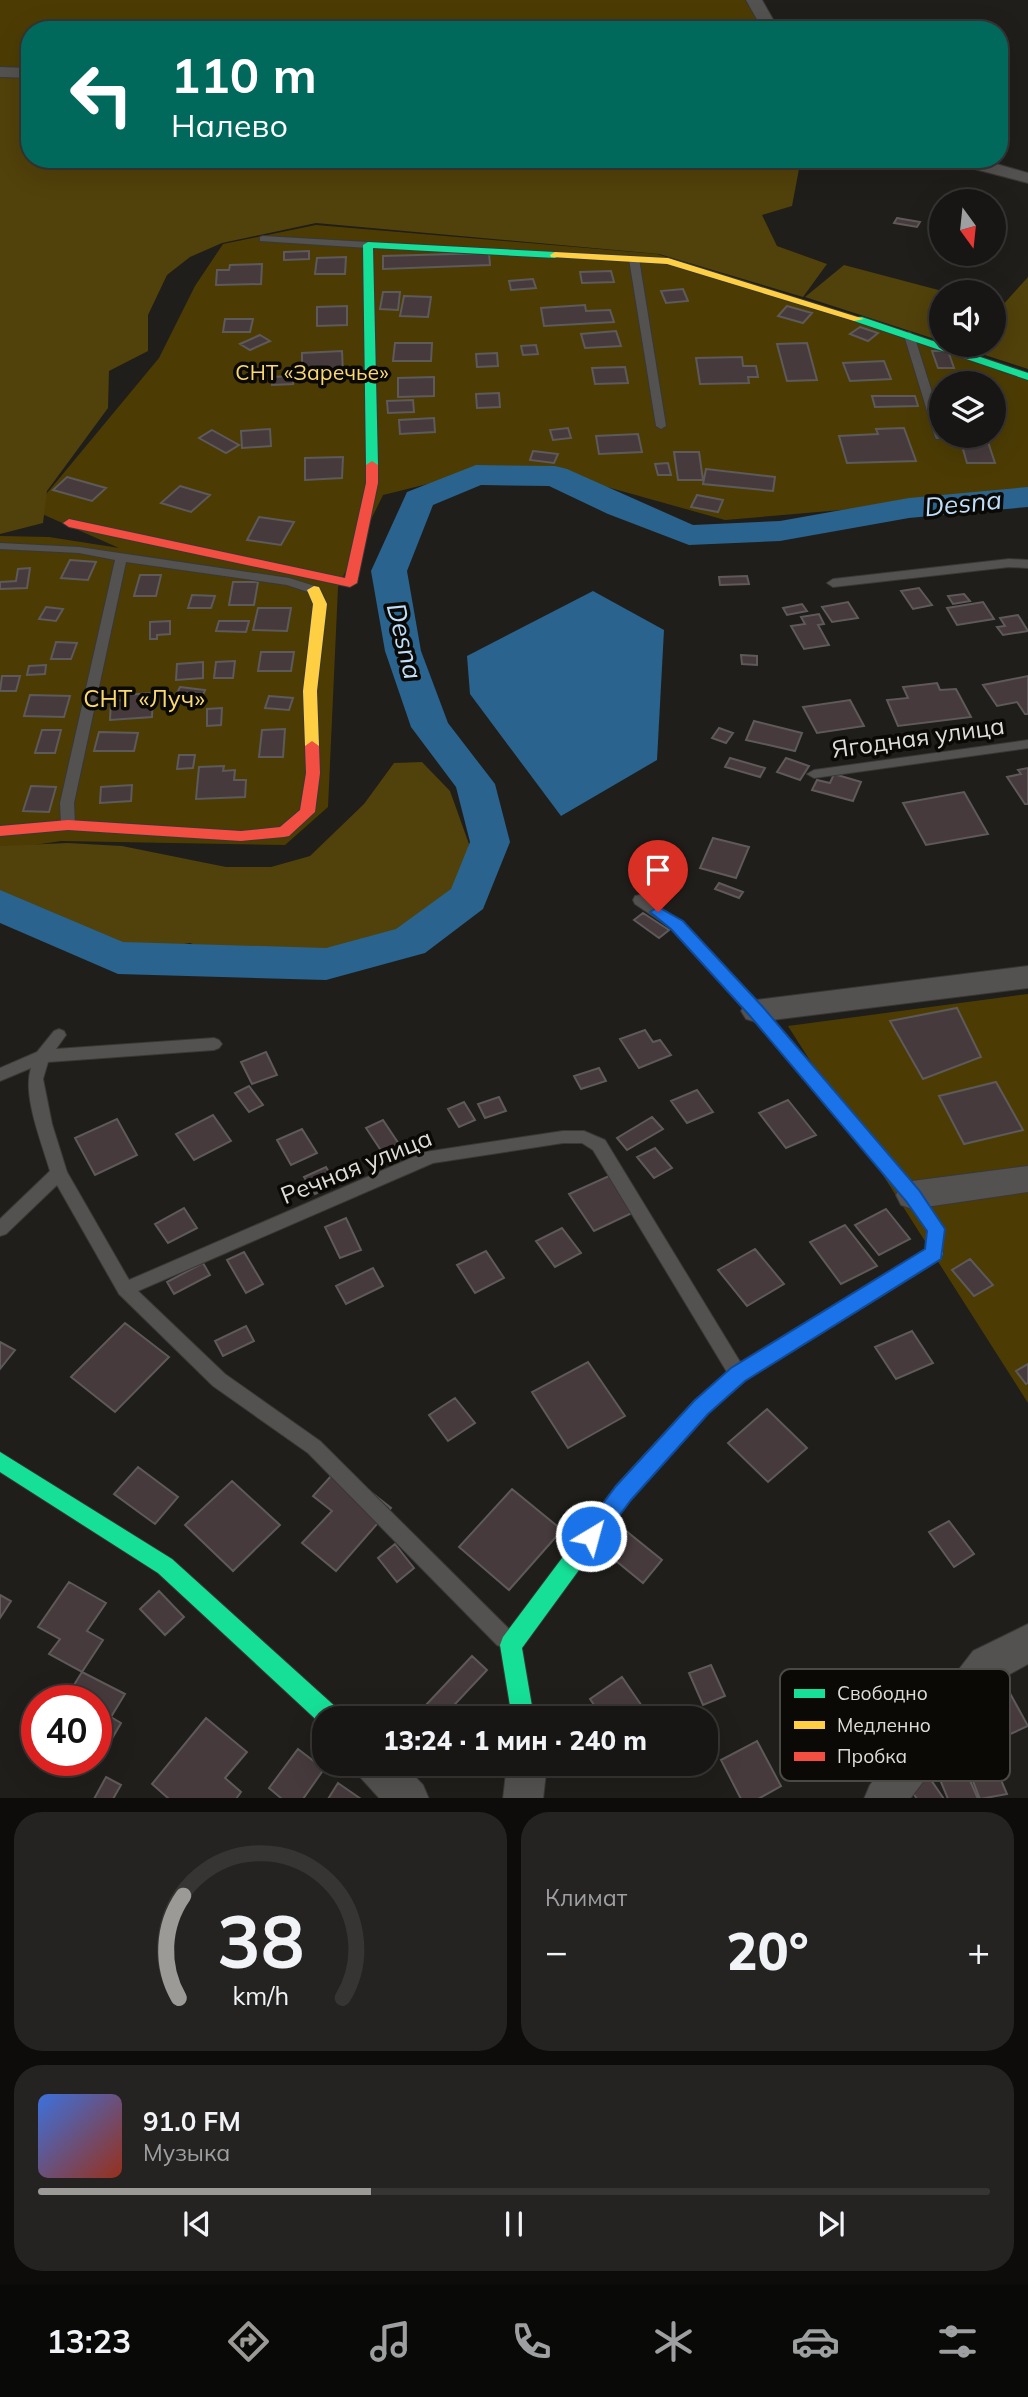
<!DOCTYPE html>
<html lang="ru">
<meta charset="utf-8">
<style>
body{margin:0;font-family:Mulish,sans-serif;background:#242322;color:#f1f3f6;height:100vh;display:flex;flex-direction:column;font-size:26px;white-space:nowrap}
*{box-sizing:border-box;margin:0}
p{font-size:23px;color:#9e9fa0}
.icon{flex:none;width:38px;height:38px;fill:none;stroke:currentColor;stroke-width:2;stroke-linecap:round;stroke-linejoin:round}
.map{position:relative;height:1798px;overflow:hidden}
.details{display:flex;flex-direction:column;gap:14px;padding:14px;background:#0d0c0b;flex:1}
.details>*{flex:none}
.hud{position:absolute;left:21px;top:21px;width:987px;height:147px;border-radius:28px;box-shadow:0 7px 28px #0002,0 0 0 2px #363534;background:#00695c;color:#fff;overflow:hidden}
.needle{width:46px;rotate:165deg}
.fabs{position:absolute;left:929px;top:189px;display:grid;gap:14px}
.fabs a{display:grid;place-items:center;width:77px;height:77px;border-radius:50%;background:#171614;box-shadow:0 7px 28px #0002,0 0 0 2px #363534;font-size:35px}
.speed{position:absolute;left:21px;top:1685px;display:flex;gap:14px;font-size:35px;font-weight:700;text-align:center}
.speed>*{display:grid;place-content:center;width:91px;height:91px;border-radius:50%;background:#171614;box-shadow:0 7px 28px #0002,0 0 0 2px #363534;line-height:1}
.speed .limit{border:10px solid #d22;background:#fff;color:#111}
.pin{position:absolute;display:grid;place-items:center;width:60px;height:60px;color:#fff;margin:-72px -30px;border-radius:50% 50% 50% 0;rotate:-45deg;box-shadow:0 0 7px #0007}
.pin .icon{rotate:45deg}
.me{position:absolute;width:77px;margin:-38px;rotate:37deg;stroke-linejoin:round;filter:drop-shadow(0 0 5px #0008)}
.turn{display:flex;align-items:center;gap:24px;height:147px;padding:0 35px;font-size:32px}
.turn .icon{width:91px;height:91px;stroke-width:2.5}
.turn b{display:block;font-size:49px;line-height:60px}
.big{font-size:52px;font-weight:800;line-height:1.1}
.details .tile{flex:1;display:flex;flex-direction:column;justify-content:center;gap:10px;min-width:0;padding:0 24px;border-radius:28px;background:#242322}
.details .dial{align-items:center;gap:0}
.dial svg{height:182px;overflow:visible;fill:none;stroke:#363534;stroke-width:7;stroke-linecap:round;text-anchor:middle}
.dial text{fill:#f1f3f6;stroke:none}
.song{display:flex;align-items:center;gap:21px}
.cover{width:84px;height:84px;border-radius:10px;background:linear-gradient(135deg,hsl(220 70% 55%),hsl(10 70% 35%))}
.played{height:7px;border-radius:4px;background:linear-gradient(90deg,#9c9a96 35%,#363534 35%)}
.keys{display:flex;justify-content:space-around;direction:ltr}
.heat{display:flex;justify-content:space-between;align-items:center;font-size:38px;direction:ltr}
.details .tiles{flex:1;display:grid;gap:14px;grid-template-columns:1fr 1fr}
.tile:last-child{grid-column:span 2}
.trip{position:absolute;left:312px;top:1706px;width:406px;height:70px;border-radius:28px;background:#171614;box-shadow:0 7px 28px #0002,0 0 0 2px #363534;font-weight:800;line-height:70px;text-align:center}
.tabs{display:flex;height:112px;justify-content:space-around;align-items:center;background:#090908;color:#9e9fa0}
.tabs .icon{width:49px;height:49px}
.tabs .active{color:#9c9a96}
.tabs b{font-size:32px;color:#f1f3f6}
.map>svg:first-child{display:block}
.green{fill:#4c3c04;fill-rule:evenodd}
.forest{fill:#51410a}
.water{fill:#29638e}
.lines{fill:none;stroke-linecap:round;stroke-linejoin:round}
.river{fill:#29638e;fill-rule:evenodd}
.building{fill:#463a3c;stroke:#5d5a59;stroke-width:2}
.lane-casing{stroke:#393835;stroke-width:2}
.street-casing{stroke:#393835;stroke-width:2}
.fast-casing{stroke:#393835;stroke-width:2}
.slow-casing{stroke:#393835;stroke-width:2}
.jam-casing{stroke:#393835;stroke-width:2}
.lane{fill:#545250;fill-rule:evenodd}
.street{fill:#545250;fill-rule:evenodd}
.fast{fill:#16e098;fill-rule:evenodd}
.slow{fill:#ffcf43;fill-rule:evenodd}
.jam{fill:#f24e42;fill-rule:evenodd}
.route{fill:#1a73e8;stroke:#114b97;stroke-width:2}
.labels{text-anchor:middle;dominant-baseline:central;stroke-width:7;stroke-linejoin:round;paint-order:stroke}
.far-park-label{font-size:21px;fill:#fbd971;stroke:#0a0906}
.park-label{font-size:24px;fill:#fbd971;stroke:#0a0906}
.street-label{font-size:24px;fill:#dfddd8;stroke:#0a0906}
.water-label{font-size:26px;font-style:italic;fill:#bedefa;stroke:#0a0906}
.key{fill:#0a0906;stroke:#4a4945;stroke-width:2}
.key-label{font-size:19px;fill:#dfddd8}
</style>
<div class="map">
<svg width="1028" height="1799" viewBox="0 0 1028 1799">
<rect width="100%" height="100%" fill="#1f1e1a"/>
<path class="green" d="M0,0H745L765,30H30V75H0Z
M316,225L657,254L1028,374V494L725,520L557,473L476,472L383,495L338,587L328,807L285,845L61,841L0,850V536L49,537L119,548L33,510L159,358L195,286L223,244ZM942,383H994V436H942Z
M1028,994V1403L788,1026Z"/>
<path class="forest" d="M0,75H30V159H796L799,169L792,206L762,215L777,246L827,264L803,297L659,254L316,223L222,243L190,257L167,275L148,315V351L109,371L108,408L47,491L43,523L0,534Z
M844,265L946,292H942L941,341L805,297Z
M1028,277V369L954,345H994V305L1001,307Z
M422,762L450,791L469,844L461,890C444,903 420,927 401,936C343,962 274,971 211,965L208,950L190,943L156,949L104,947L18,901L0,898V846L68,843L122,846L226,867H271L310,856L364,804L394,763Z"/>
<path class="water" d="M593,591L664,630L657,760L561,816L470,694L467,656Z"/>
<g class="lines">
<path class="river" d="M476,465L555,466L567,469L693,525L780,521L909,498L1028,487V507L909,518L780,541L689,545L608,514L549,486L481,485L433,505L407,571L421,651L448,723L495,784L510,842L483,909L425,953L326,980L118,974L0,923V890L123,942L326,948L396,929L451,889L470,842L456,787L411,727L385,651L371,571L407,492Z"/>
</g>
<path class="building" d="M897,218L920,222L917,227L894,223Z
M309,251V259L284,260V252Z
M489,253L490,265L383,269V256Z
M346,257L345,274H315L317,258Z
M262,264L261,284L216,285L217,270H229L230,265Z
M611,271L614,282L582,283L580,272Z
M533,279L536,288L511,290L509,281Z
M683,289L688,301L666,303L661,291Z
M383,292H400L398,310L380,309Z
M404,296L431,297L428,317L400,316Z
M585,305L586,311L610,310L614,322L544,326L541,308Z
M347,306V325L317,326V307Z
M787,306L812,313L803,323L778,316Z
M225,319H253L250,332H223Z
M860,327L878,333L868,341L850,334Z
M616,331L621,346L585,348L581,334Z
M260,335L270,341L250,350L240,344Z
M395,343H432L431,361H393Z
M807,343L817,380L787,381L777,344Z
M536,345L538,354L523,355L521,346Z
M342,351L343,374L302,375V353Z
M932,351H948L954,368H938Z
M497,353L498,366L477,367L476,354Z
M742,357L743,366H756L758,377H748L749,383L700,384L696,358Z
M884,361L891,379L850,381L843,363Z
M625,367L628,383L595,384L592,368Z
M293,376V384L272,385L271,377Z
M434,377V396L398,397V378Z
M499,393L500,407L477,408L476,394Z
M872,396H915L918,406L875,407Z
M413,400L414,412L388,413L387,401Z
M434,418L435,432L400,434L399,420Z
M568,428L571,438L553,440L550,430Z
M904,428L916,461L847,463L839,436L878,434L876,429Z
M270,429L271,446L242,448L241,431Z
M212,430L239,445L226,453L199,438Z
M638,434L642,452L599,454L596,436Z
M960,439H987L995,463H967Z
M533,451L558,454L554,463L530,460Z
M674,452H699L703,480H678Z
M343,457L342,478L305,480V458Z
M668,463L671,475H658L655,464Z
M706,469L775,477L773,491L703,484Z
M67,477L106,488L92,501L53,490Z
M180,486L210,495L191,512L161,503Z
M697,495L723,500L718,512L691,507Z
M259,517L294,522L281,545L247,540Z
M70,560L96,562L88,580L61,578Z
M30,568L27,588L0,589V582L16,581L18,569Z
M140,575H161L156,596H134Z
M747,576L749,584L720,585L719,577Z
M233,582H258L254,605H229Z
M919,588L932,605L913,609L901,591Z
M964,594L970,601L953,604L948,596Z
M192,595L215,596L211,608H188Z
M848,602L858,618L832,622L822,607Z
M983,602L994,619L957,625L947,608Z
M802,604L807,611L787,615L783,608Z
M46,607L63,609L56,621L39,619Z
M258,608H291L287,631L253,630Z
M819,614L824,624L818,625L829,645L804,649L791,626L805,624L801,617Z
M1018,615L1028,631L1003,635L997,627L1005,626L1000,618Z
M170,621V634L157,635V639H150V622Z
M219,621H249L246,632L216,631Z
M56,642L77,643L71,659H51Z
M261,652H294L291,671H258Z
M741,655L757,656V665L742,664Z
M235,661L233,678H214L216,662Z
M203,662V678L176,680L177,664Z
M46,665L45,674L27,675L29,666Z
M2,676H20L16,691H0Z
M1028,676V714H1025L1017,702L997,706L983,685Z
M937,683L940,690L956,689L971,717L898,726L887,700L908,698L903,687Z
M180,687L205,690L201,700L175,697Z
M153,693L152,717L110,720L111,701L125,700V695Z
M30,695L70,696L64,717L24,716Z
M269,696L293,698L289,710L265,708Z
M850,700L864,726L817,733L803,707Z
M222,708L221,725L207,726V709Z
M754,721L802,733L795,751L746,740Z
M719,728L733,733L726,743L712,738Z
M285,729L283,757H259L262,730Z
M42,730H61L55,753H35Z
M99,732L138,733L134,751H94Z
M179,755H195L193,768L177,769Z
M730,758L765,768L760,777L725,767Z
M786,758L809,766L800,780L777,772Z
M224,766L223,771L235,770L234,780H246L245,797L196,799L199,767Z
M1028,768V804H1025L1007,777L1021,774L1018,770Z
M834,774L861,782L853,801L812,790L817,780L830,783Z
M132,785L131,801L100,803L101,787Z
M31,786L56,787L49,812L23,811Z
M964,792L988,834L926,845L903,803Z
M713,838L749,847L736,878L700,868Z
M719,883L743,892L739,898L715,889Z
M643,913L669,930L659,938L634,920Z
M957,1008L981,1057L923,1079L890,1021Z
M645,1030L653,1042L660,1040L671,1055L639,1068L620,1039Z
M266,1052L277,1075L252,1084L241,1062Z
M599,1068L606,1081L581,1089L574,1076Z
M996,1082L1023,1130L964,1144L939,1096Z
M249,1086L263,1105L249,1112L235,1093Z
M697,1090L713,1112L687,1123L671,1101Z
M499,1097L506,1111L485,1118L478,1104Z
M788,1100L816,1135L786,1148L759,1113Z
M464,1102L475,1120L459,1127L448,1109Z
M213,1115L231,1141L194,1160L176,1134Z
M652,1117L663,1129L627,1150L617,1138Z
M117,1119L137,1155L95,1175L75,1138Z
M383,1120L399,1144L382,1152L366,1128Z
M302,1129L317,1153L291,1165L277,1140Z
M655,1148L672,1168L654,1178L637,1157Z
M326,1167L336,1184L315,1194L304,1177Z
M609,1176L634,1212L594,1231L569,1194Z
M184,1208L197,1228L168,1243L155,1224Z
M886,1209L910,1239L879,1255L855,1225Z
M346,1218L361,1250L340,1258L325,1227Z
M845,1225L877,1266L841,1284L810,1242Z
M562,1228L581,1253L555,1267L536,1241Z
M755,1249L784,1284L747,1306L718,1270Z
M486,1251L504,1278L475,1293L457,1265Z
M244,1252L263,1284L246,1293L227,1260Z
M970,1259L993,1285L974,1296L952,1270Z
M203,1263L210,1275L174,1294L167,1282Z
M373,1268L383,1286L346,1304L336,1286Z
M125,1323L169,1357L115,1412L71,1377Z
M246,1326L254,1341L223,1356L215,1341Z
M912,1331L933,1363L896,1379L875,1347Z
M0,1342L15,1350L0,1369Z
M588,1362L625,1416L568,1448L532,1392Z
M1028,1364V1383L1026,1384L1016,1371Z
M455,1398L475,1423L448,1441L429,1415Z
M767,1409L807,1448L768,1482L728,1443Z
M138,1467L178,1497L155,1524L114,1494Z
M339,1467L391,1508L336,1571L302,1543L332,1511L313,1496Z
M232,1481L280,1525L233,1571L185,1525Z
M512,1489L562,1530L509,1590L459,1547Z
M949,1521L974,1554L954,1567L929,1532Z
M625,1530L662,1560L643,1583L605,1552Z
M395,1544L414,1568L397,1582L378,1558Z
M69,1582L106,1603L87,1631L103,1640L82,1672L49,1654L60,1639L38,1627Z
M159,1591L184,1617L165,1635L140,1609Z
M0,1595L11,1601L0,1618Z
M472,1656L487,1670L442,1718H438L425,1706Z
M711,1665L725,1696L703,1705L689,1673Z
M82,1672L125,1694L111,1717L121,1723L99,1761L96,1760V1701H64Z
M622,1677L646,1712L637,1718H603L590,1699Z
M1006,1686L1028,1726L1006,1736L984,1695Z
M206,1718L247,1752L225,1778L241,1792L236,1799H169L152,1784Z
M757,1741L781,1786L758,1799H741L721,1760Z
M298,1749L324,1769L303,1799H282L269,1788Z
M960,1757L978,1799H948L934,1765Z
M992,1759L1007,1794L980,1799L967,1766Z
M106,1777L121,1785L113,1799H94Z
M929,1777L944,1799H917L911,1790Z
M338,1783L361,1799H328Z"/>
<g class="lines">
<g class="lane-casing">
<path id="lane" d="M263,236L368,242L373,245L368,248L260,241V237Z
M634,256L639,259L666,426L661,429L656,426L629,259Z
M909,332L914,335L942,424V436L945,437L944,439H936L935,437L904,335Z
M0,543L79,547L289,578L318,587L320,590L314,594L287,585L126,562L74,803L75,825L68,830L61,825L60,803L115,560L79,553L0,549Z
M1009,559L1028,560V568L1009,567L833,587L827,583L833,579Z
M1028,740V748L814,778L807,774L814,770Z
M640,895L682,921L761,1007L918,1190L944,1229L940,1257L934,1259L928,1257L926,1252L928,1230L906,1200L751,1015L672,929L635,904L633,900L635,896Z
M59,1029L64,1031L66,1035L56,1049L214,1038L219,1040L222,1044L219,1048L214,1050L48,1062L43,1079L52,1124L67,1172L129,1280L425,1152L563,1131H584L605,1140L742,1365L745,1371L742,1377L736,1379L730,1377L593,1150L582,1143H563L433,1163L138,1291L225,1374L320,1441L511,1631L514,1638L511,1645L504,1648L497,1645L308,1453L213,1386L119,1294L57,1185L6,1234L0,1236V1219L50,1171C42,1143 22,1095 31,1068L0,1081V1068L37,1052L54,1031Z"/>
</g>
<g class="street-casing">
<path id="street" d="M746,0H762L779,30H763Z
M0,67L30,68V78L0,77Z
M949,159H979L1028,173V183L952,163Z
M1028,966V988L756,1022L746,1019L741,1011L746,1003L756,1000Z
M1028,1166V1192L912,1209L901,1205L896,1195L901,1185L912,1181Z
M1028,1624V1664L1001,1679L910,1799H864L870,1785L973,1651Z
M355,1764H403L423,1785L429,1799H380L361,1778Z
M507,1764H547L543,1799H503Z"/>
</g>
<g class="fast-casing">
<path id="fast" d="M368,242L555,252L560,255L555,258L373,248L378,465L372,469L366,465L363,245Z
M854,317H862L1028,373V380L854,321Z
M934,1245L941,1247L943,1253L941,1259L745,1381L708,1413L630,1500L522,1648L534,1718H512L500,1645L503,1637L616,1486L694,1401L731,1369Z
M0,1452L172,1559L339,1710L342,1718H324L323,1726L158,1573L0,1472Z"/>
</g>
<g class="slow-casing">
<path id="slow" d="M555,252L668,258L864,319L854,321L667,264L551,257L550,255Z
M314,586L319,587L327,604L317,691L319,746L312,751L305,746L303,691L313,604L307,590Z"/>
</g>
<g class="jam-casing">
<path id="jam" d="M372,461L378,465V483L357,583L350,587L69,527L63,523L69,519L345,578L366,483V465Z
M312,741L319,746L320,773L315,812L289,836L284,837L241,841L68,830L0,836V826L68,820L241,831L280,827L300,810L306,773L305,746Z"/>
</g>
<use href="#lane" class="lane"/>
<use href="#street" class="street"/>
<use href="#fast" class="fast"/>
<use href="#slow" class="slow"/>
<use href="#jam" class="jam"/>
</g>
<path class="route" d="M658,907L683,921L762,1006L919,1190L945,1229L941,1259L745,1381L708,1414L631,1500L599,1543L591,1546L584,1543L581,1536L584,1529L616,1486L694,1401L731,1368L925,1249L927,1231L906,1201L750,1016L671,929L650,912Z"/>
<g class="labels">
<g class="far-park-label">
<text x="312" y="372">СНТ «Заречье»</text>
</g>
<g class="park-label">
<text x="144" y="698">СНТ «Луч»</text>
</g>
<g class="street-label">
<text transform="translate(918 737) rotate(-8)">Ягодная улица</text>
<text transform="translate(356 1166) rotate(-22)">Речная улица</text>
</g>
<g class="water-label">
<text transform="translate(963 503) rotate(-6)">Desna</text>
<text transform="translate(405 641) rotate(76)">Desna</text>
</g>
</g>
<rect x="780" y="1669" width="230" height="112" rx="10" class="key"/>
<rect x="794" y="1689" width="31" height="9" fill="#16e098"/>
<rect x="794" y="1721" width="31" height="8" fill="#ffcf43"/>
<rect x="794" y="1752" width="31" height="9" fill="#f24e42"/>
<g class="key-label">
<text x="837" y="1700">Свободно</text>
<text x="837" y="1732">Медленно</text>
<text x="837" y="1763">Пробка</text>
</g>
</svg>
<div class="fabs">
<a><svg class="needle" viewBox="-14 -14 28 28"><path d="M0-13l5 13h-10z" fill="#e53935"/><path d="M0 13l5-13h-10z" fill="#9e9fa0"/></svg></a>
<a><svg class="icon" aria-label="sound" viewBox="0 0 24 24"><path d="M4 9h4l5-4v14l-5-4H4zM17 9q2 3 0 6"/></svg></a>
<a><svg class="icon" aria-label="layers" viewBox="0 0 24 24"><path d="M12 4l9 5-9 5-9-5zM3 14l9 5 9-5"/></svg></a>
</div>
<div class="speed"><div class="limit">40</div></div>
<div class="pin" style="left:658px;top:912px;background:#d93025"><svg class="icon" aria-label="arrive" viewBox="0 0 24 24"><path d="M6 21V4h12l-3 4 3 4H6"/></svg></div>
<svg class="me" style="left:591px;top:1536px" viewBox="-20 -20 40 40"><circle r="17" fill="#1a73e8" stroke="#fff" stroke-width="3"/><path d="M0-11L8 9 0 5-8 9z" fill="#fff"/></svg>
<div class="trip">13:24 · 1 мин · 240 m</div>
<div class="hud">
<div class="turn"><svg class="icon" aria-label="left" viewBox="0 0 24 24"><path d="M17 20v-9H6M10 6l-5 5 5 5"/></svg><div><b>110 m</b>Налево</div></div>
</div>
</div>
<section class="details">
<div class="tiles">
<div class="tile dial"><svg viewBox="0 0 100 80">
<path d="M14 69A42 42 0 1 1 86 69"/>
<path d="M14 69A42 42 0 0 1 16 24" stroke="#9c9a96"/>
<text x="50" y="56" font-size="32" font-weight="700">38</text>
<text x="50" y="72" font-size="11">km/h</text>
</svg></div>
<div class="tile"><p>Климат</p>
<div class="heat"><a>−</a><b class="big">20°</b><a>+</a></div>
</div>
<div class="tile">
<div class="song"><i class="cover"></i><div><b>91.0 FM</b><p>Музыка</p></div></div>
<div class="played"></div>
<div class="keys"><svg class="icon" aria-label="previous" viewBox="0 0 24 24"><path d="M18 5L8 12l10 7zM5 5v14"/></svg><svg class="icon" aria-label="pause" viewBox="0 0 24 24"><path d="M8 5v14M16 5v14"/></svg><svg class="icon" aria-label="next" viewBox="0 0 24 24"><path d="M6 5l10 7-10 7zM19 5v14"/></svg></div>
</div>
</div>
</section>
<nav class="tabs">
<b>13:23</b>
<svg class="icon active" aria-label="directions" viewBox="0 0 24 24"><path d="M12 3l9 9-9 9-9-9zM9 14v-3h6M13 9l2 2-2 2"/></svg>
<svg class="icon" aria-label="music" viewBox="0 0 24 24"><path d="M9 18V5l10-2v13"/><circle cx="6" cy="18" r="3"/><circle cx="16" cy="16" r="3"/></svg>
<svg class="icon" aria-label="phone" viewBox="0 0 24 24"><path d="M5 4h4l2 5-3 2q2 4 5 5l2-3 5 2v4C11 20 4 13 5 4z"/></svg>
<svg class="icon" aria-label="climate" viewBox="0 0 24 24"><path d="M12 3v18M4 7l16 10M4 17L20 7"/></svg>
<svg class="icon" aria-label="car" viewBox="0 0 24 24"><path d="M5 17H2v-5l4-1 3-4h7l3 4 3 1v5h-3M9 17h6M6 11h13"/><circle cx="7" cy="17" r="2"/><circle cx="17" cy="17" r="2"/></svg>
<svg class="icon" aria-label="filters" viewBox="0 0 24 24"><path d="M4 7h16M4 17h16"/><circle cx="9" cy="7" r="2"/><circle cx="15" cy="17" r="2"/></svg>
</nav>
